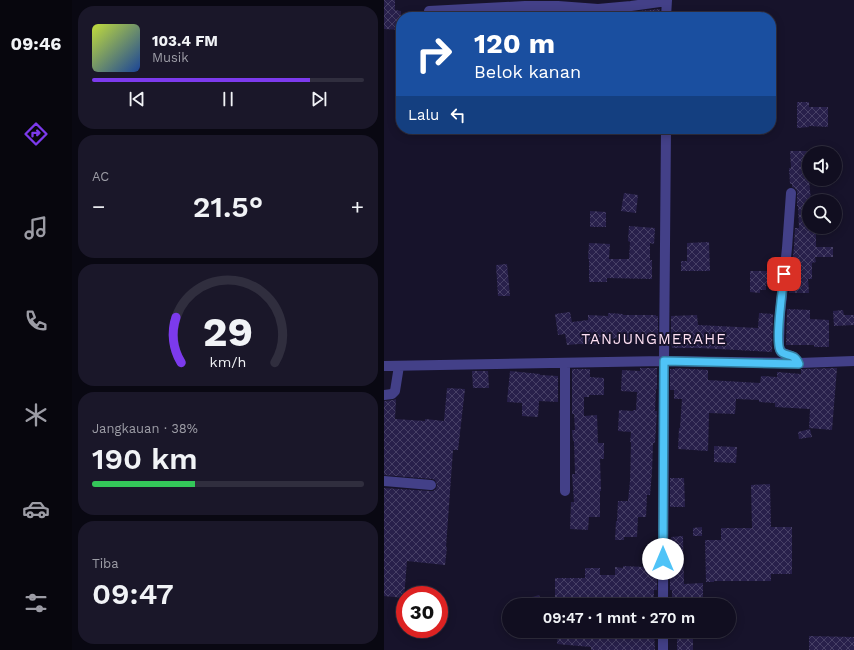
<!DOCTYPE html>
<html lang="id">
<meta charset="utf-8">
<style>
body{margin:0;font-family:"Work Sans",sans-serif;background:#1a1729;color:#f1f3f6;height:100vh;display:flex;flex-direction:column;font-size:15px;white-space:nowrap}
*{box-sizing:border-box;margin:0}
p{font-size:13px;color:#9c9ca5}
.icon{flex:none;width:22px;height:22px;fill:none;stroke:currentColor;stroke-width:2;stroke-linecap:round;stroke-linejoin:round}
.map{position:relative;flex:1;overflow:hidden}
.panel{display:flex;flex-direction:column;gap:6px;padding:6px;background:#090812;width:312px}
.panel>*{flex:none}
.banner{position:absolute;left:12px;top:12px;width:380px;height:122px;border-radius:16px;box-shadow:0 2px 10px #0003,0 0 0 1px #302e3e;background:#1a4fa0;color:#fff;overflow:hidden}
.buttons{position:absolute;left:418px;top:146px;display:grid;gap:8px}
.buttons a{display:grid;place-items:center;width:40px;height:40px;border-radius:50%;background:#110e20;box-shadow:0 2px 10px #0003,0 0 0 1px #302e3e;font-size:20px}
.speed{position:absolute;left:12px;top:586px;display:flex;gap:8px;font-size:20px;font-weight:700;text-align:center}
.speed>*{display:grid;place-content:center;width:52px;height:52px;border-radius:50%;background:#110e20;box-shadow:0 2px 10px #0003,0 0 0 1px #302e3e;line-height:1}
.speed .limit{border:6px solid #d22;background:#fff;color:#111}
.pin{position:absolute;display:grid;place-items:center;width:34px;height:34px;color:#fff;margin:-17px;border-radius:8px;box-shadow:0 2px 6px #0006}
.me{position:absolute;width:44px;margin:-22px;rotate:0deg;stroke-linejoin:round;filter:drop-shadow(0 0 3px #0008)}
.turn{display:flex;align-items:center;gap:14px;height:84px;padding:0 12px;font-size:18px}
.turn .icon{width:52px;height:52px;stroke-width:2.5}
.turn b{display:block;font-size:28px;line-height:34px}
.then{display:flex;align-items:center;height:38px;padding:0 12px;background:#0003;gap:8px;font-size:15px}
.big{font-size:30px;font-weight:600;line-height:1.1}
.panel .widget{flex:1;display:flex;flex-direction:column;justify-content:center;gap:6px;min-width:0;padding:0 14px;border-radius:16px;background:#1a1729}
.panel .dial{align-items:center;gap:0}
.dial svg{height:104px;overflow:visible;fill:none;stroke:#302e3e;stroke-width:7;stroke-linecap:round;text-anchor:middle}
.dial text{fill:#f1f3f6;stroke:none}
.song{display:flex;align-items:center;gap:12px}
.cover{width:48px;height:48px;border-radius:6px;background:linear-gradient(135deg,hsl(70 70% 55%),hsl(220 70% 35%))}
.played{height:4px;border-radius:2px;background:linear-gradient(90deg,#7c3aed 80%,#302e3e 80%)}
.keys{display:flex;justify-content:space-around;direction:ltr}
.heat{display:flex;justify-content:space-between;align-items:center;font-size:22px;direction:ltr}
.charge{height:6px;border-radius:3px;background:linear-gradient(90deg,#34c759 38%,#302e3e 0)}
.trip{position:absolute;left:118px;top:598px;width:234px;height:40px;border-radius:20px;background:#110e20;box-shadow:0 2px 10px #0003,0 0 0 1px #302e3e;font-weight:600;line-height:40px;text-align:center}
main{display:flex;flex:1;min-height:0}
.tabs{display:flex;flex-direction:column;width:72px;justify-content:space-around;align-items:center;background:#07060d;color:#9c9ca5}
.tabs .icon{width:28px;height:28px}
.tabs .current{color:#7c3aed}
.tabs b{font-size:18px;color:#f1f3f6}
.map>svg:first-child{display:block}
.building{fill:url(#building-cross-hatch)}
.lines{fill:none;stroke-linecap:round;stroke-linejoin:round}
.minor{stroke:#434088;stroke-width:10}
.route-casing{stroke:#337fa1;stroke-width:10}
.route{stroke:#4fc3f7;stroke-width:7}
.labels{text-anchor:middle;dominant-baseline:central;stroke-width:4;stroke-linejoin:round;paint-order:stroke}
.quarter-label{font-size:15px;letter-spacing:1px;fill:#fee0f3;stroke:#17132b}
</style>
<main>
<nav class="tabs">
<b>09:46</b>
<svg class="icon current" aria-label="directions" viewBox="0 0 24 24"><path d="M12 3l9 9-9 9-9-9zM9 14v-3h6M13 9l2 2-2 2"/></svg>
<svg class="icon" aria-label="music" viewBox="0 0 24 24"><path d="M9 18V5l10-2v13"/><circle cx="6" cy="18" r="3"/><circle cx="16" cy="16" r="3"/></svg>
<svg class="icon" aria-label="phone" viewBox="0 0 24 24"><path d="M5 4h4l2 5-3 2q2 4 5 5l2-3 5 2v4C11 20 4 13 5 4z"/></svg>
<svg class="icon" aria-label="climate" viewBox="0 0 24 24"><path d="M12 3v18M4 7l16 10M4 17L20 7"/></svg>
<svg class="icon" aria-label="car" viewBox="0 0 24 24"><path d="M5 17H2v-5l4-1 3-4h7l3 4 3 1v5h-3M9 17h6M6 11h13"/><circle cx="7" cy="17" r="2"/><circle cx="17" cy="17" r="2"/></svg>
<svg class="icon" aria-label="filters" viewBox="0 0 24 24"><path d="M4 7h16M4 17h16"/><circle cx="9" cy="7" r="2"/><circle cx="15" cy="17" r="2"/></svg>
</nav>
<section class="panel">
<div class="widget">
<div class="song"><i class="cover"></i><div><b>103.4 FM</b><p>Musik</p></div></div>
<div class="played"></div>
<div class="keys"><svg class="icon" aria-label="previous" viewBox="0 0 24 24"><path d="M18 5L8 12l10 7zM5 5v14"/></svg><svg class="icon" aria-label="pause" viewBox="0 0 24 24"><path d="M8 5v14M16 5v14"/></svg><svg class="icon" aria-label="next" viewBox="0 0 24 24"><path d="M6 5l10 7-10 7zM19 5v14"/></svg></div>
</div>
<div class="widget"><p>AC</p>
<div class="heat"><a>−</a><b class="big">21.5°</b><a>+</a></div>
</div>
<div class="widget dial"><svg viewBox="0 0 100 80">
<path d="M14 69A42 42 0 1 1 86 69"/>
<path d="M14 69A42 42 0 0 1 10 34" stroke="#7c3aed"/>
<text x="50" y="56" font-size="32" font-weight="700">29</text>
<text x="50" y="72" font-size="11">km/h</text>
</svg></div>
<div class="widget"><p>Jangkauan · 38%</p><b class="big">190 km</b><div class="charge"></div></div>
<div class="widget"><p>Tiba</p><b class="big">09:47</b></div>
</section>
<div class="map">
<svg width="470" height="650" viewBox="0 0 470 650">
<defs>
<pattern id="building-cross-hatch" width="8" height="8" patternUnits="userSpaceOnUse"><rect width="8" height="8" fill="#28204b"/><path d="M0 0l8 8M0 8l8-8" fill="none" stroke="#474066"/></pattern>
</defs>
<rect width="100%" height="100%" fill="#17132b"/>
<path class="building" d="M0,0H11V10L17,11V30L0,29Z
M276,9V17H255V11Z
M174,12L180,13V17H139V13Z
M413,102H425V107H444V127L425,126V127L413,128Z
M406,151H425V179L427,201H425V227H432V247H449V257H431L432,262L428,263V279H424L425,293H405L410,247L411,228H415L414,206H413V191L411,188L408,187V184H406L405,168H407Z
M240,193L254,195L252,213L237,211Z
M206,211L222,212V227H206Z
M245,226L271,228L270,244L266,243V260H268V279L223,278V282H205V259H204L205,243L226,244L225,259H245L246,242L244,241Z
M325,242L326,271H297V261H303V243Z
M123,264L126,296H114L112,265Z
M366,271H394L393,285L382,284V290H376V293L366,292Z
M403,309L426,310V319L445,320V347H430V345H402Z
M459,310L460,315H470V325L450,326L449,311Z
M186,312L188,322L204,320V315L224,316V313L239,314V315H272V316H274V341L221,339L220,345L195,344L183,345L181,334L174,335L171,314Z
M375,313L389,314L388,352L316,348H288L287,342V316L313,315L314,325L374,328Z
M256,368H273V389H272L271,411H273L271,443H269L268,472L266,495H263L262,517H254L253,537H240V540H231L232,521H233L234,501H244L246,481L247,442H246L247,432L234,431L235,410L249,411V410H252L253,392L237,391L238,370L256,371Z
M291,368L324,370V380L376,383L377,376L393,377V372L417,374V369L453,368L448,430L425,428L426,409L391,407V403L375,402V400L352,399L351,414L325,413L324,451L294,449L295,428H296L298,399H290V390H286V369H291Z
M188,369H206V377L220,378V395H205V397H200V416L213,415L214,443H220V459H216L217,491H216V517H205L204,530L186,529L187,502H190L188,474H191L190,441H189L188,430H191L190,414H188Z
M88,371H104L105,388H89Z
M126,371L156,374V375L174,376V402L155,401L154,417L138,416V403L123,402Z
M63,388L81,389L74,450H69L62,547H63L61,565L23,561L20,598L0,596V488L46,491H49L52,489L53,485L51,480L48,479L0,475V401L9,400L12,399L11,419L41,421V419L60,421Z
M426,429L428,437L415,439L414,432Z
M330,446L353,447L352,463L330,462Z
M286,478H300L301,507H286Z
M386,484L387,527H408V574H387V581H330V582H322L321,540H337V528H368L367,485Z
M318,527V536H309V528Z
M299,536L300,584L319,583V600H288V590H286V564H288L287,537Z
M260,563L273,564V590H270V605H207V600L171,599V578H201V568H216V575H231V567L239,568V566L260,567Z
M155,595L158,605H147L145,598Z
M174,631L207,634V631H270L271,650H207V647L173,644Z
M293,633H309V650H293Z
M425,636L470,637V650H425Z"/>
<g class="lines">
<path class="minor" d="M45,11L141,6H174L214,9L247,6L283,1
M282,17L283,0
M407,193L403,248L396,314L395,342V346L397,352L399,353L410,357L415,363
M181,363V491
M0,366L280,361L415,363L470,361
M0,395L8,394L11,391L15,366
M0,481L47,485
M279,605L280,361L282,129
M279,650V631"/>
</g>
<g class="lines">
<g class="route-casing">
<path id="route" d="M279,559L280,361L415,364C410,351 400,358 396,350C391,339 399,288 400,274"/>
</g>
<use href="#route" class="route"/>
</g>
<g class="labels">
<g class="quarter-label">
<text x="270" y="339">TANJUNGMERAHE</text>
</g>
</g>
</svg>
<div class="buttons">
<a><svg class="icon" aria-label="sound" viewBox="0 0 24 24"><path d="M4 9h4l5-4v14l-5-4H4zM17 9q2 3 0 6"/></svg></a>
<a><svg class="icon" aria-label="search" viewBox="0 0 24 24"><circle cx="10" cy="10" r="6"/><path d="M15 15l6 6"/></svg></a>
</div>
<div class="speed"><div class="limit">30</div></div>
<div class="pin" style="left:400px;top:274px;background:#d93025"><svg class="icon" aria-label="arrive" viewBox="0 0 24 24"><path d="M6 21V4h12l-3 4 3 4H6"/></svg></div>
<svg class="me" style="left:279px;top:559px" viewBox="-20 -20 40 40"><circle r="19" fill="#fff"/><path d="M0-13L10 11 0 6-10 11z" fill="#4fc3f7"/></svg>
<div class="trip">09:47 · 1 mnt · 270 m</div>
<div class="banner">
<div class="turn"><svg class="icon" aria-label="right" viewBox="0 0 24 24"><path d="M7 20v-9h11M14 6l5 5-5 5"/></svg><div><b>120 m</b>Belok kanan</div></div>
<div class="then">Lalu<svg class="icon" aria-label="left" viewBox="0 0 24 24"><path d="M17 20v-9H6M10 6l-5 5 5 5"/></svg></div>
</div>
</div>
</main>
